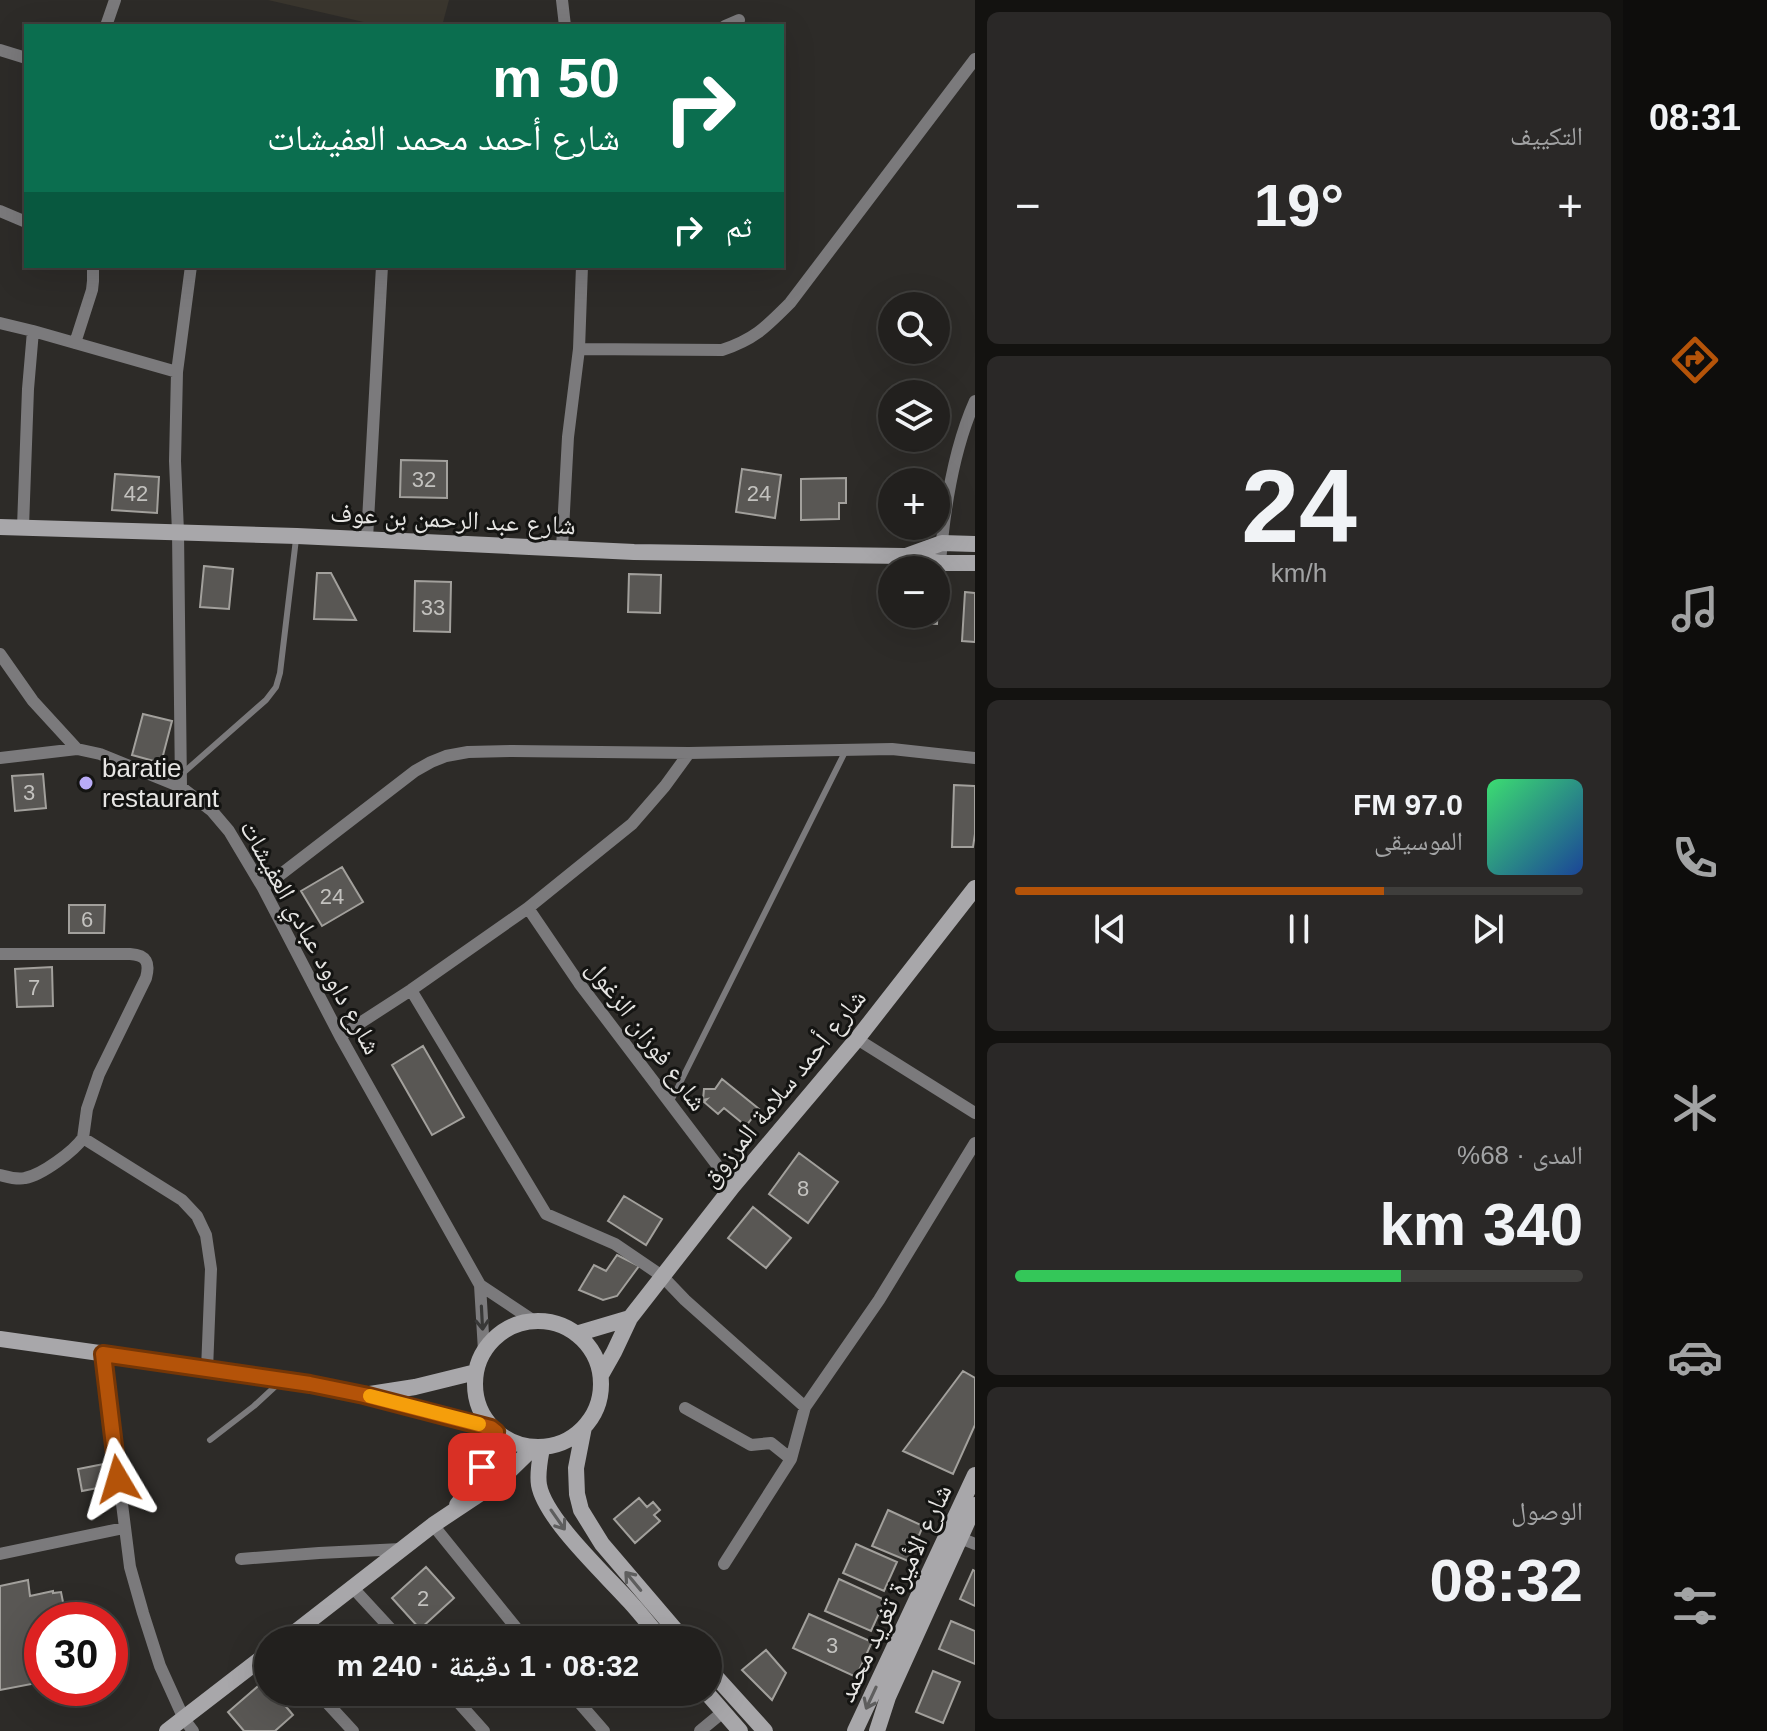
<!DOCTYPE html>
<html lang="ar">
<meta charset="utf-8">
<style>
body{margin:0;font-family:Arial,"Noto Naskh Arabic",sans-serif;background:#2a2827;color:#f1f3f6;direction:rtl;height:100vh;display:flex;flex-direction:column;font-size:30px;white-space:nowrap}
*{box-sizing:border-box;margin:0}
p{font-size:26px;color:#a2a3a4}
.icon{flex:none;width:44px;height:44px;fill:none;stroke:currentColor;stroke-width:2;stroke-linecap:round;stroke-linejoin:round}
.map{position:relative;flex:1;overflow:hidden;direction:ltr}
.panel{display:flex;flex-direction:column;gap:12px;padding:12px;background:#131210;width:648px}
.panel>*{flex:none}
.top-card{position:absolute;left:24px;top:24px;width:760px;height:244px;border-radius:0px;box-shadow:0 8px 32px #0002,0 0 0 2px #3f3e3c;direction:rtl;background:#0b6e4f;color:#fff;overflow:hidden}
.fabs{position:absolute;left:878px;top:292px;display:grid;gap:16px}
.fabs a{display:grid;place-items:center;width:72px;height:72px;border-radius:50%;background:#22201e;box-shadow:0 8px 32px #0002,0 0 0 2px #3f3e3c;font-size:40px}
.speed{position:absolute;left:24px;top:1602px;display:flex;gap:16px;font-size:40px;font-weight:700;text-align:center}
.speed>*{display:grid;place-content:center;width:104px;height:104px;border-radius:50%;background:#22201e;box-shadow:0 8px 32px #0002,0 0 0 2px #3f3e3c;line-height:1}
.speed .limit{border:12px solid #d22;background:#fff;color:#111}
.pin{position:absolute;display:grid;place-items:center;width:68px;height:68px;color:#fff;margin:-34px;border-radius:16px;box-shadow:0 4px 12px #0006}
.me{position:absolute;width:88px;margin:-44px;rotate:353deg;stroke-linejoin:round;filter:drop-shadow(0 0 6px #0008)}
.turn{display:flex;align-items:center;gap:28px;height:168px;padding:0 32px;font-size:36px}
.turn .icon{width:104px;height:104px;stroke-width:2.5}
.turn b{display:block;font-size:56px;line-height:68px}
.then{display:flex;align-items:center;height:76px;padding:0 32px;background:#0003;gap:16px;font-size:30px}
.big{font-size:60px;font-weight:600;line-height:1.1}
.panel .widget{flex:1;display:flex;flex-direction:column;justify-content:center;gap:12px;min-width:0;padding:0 28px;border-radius:12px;background:#2a2827}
.panel .dial{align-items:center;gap:0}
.dial b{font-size:104px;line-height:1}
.song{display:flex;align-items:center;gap:24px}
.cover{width:96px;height:96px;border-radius:12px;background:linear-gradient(135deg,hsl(140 70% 55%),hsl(220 70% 35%))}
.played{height:8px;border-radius:4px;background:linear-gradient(90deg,#b45309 65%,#3f3e3c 65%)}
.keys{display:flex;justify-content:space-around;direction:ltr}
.heat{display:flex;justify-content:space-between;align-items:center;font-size:44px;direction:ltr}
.charge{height:12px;border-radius:6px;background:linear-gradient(90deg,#34c759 68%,#3f3e3c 0)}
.trip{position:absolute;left:254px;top:1626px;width:468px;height:80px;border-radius:40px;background:#22201e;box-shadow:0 8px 32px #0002,0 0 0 2px #3f3e3c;font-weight:600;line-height:80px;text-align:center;direction:rtl}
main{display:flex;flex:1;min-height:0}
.tab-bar{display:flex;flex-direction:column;width:144px;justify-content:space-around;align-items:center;background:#0e0d0c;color:#a2a3a4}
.tab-bar .icon{width:56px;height:56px}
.tab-bar .current{color:#b45309}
.tab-bar b{font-size:36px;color:#f1f3f6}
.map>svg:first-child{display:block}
.built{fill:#3a362e}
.building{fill:#595754;stroke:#a2a09c;stroke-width:2}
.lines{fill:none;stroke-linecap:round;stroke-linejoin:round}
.lane{stroke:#7b7a7c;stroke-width:6}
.street{stroke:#7b7a7c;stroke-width:12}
.secondary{stroke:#a8a7aa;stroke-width:16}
.oneway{stroke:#383837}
.oneway2{stroke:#5e5e5e}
.route-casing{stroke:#753606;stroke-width:20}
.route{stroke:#b45309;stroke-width:14}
.slow{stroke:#f59e0b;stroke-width:14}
.poi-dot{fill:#b9abf7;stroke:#141412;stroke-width:3}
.labels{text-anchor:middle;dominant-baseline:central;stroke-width:6;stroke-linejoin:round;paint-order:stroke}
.number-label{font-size:22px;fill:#c3c2bf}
.street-label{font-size:26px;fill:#e6e5e3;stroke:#141412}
.poi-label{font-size:26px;fill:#e6e5e3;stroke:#141412;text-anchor:start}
</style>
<main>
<nav class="tab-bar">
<b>08:31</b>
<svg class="icon current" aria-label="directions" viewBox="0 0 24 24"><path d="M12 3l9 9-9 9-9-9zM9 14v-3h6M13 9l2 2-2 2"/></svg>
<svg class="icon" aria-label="music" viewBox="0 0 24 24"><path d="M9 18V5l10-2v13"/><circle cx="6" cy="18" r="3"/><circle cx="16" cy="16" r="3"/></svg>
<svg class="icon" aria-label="phone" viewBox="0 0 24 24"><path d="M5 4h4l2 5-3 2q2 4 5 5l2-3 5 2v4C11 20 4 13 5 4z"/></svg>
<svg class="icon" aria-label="climate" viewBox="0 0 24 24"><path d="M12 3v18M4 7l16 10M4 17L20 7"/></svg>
<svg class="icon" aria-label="car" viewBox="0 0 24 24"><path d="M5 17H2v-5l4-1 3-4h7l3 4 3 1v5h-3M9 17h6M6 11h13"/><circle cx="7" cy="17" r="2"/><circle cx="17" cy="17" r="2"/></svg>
<svg class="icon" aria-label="filters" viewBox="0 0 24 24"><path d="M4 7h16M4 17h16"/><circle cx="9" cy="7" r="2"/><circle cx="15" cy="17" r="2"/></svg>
</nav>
<section class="panel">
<div class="widget"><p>التكييف</p>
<div class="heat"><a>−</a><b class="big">19°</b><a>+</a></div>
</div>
<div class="widget dial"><b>24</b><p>km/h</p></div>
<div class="widget">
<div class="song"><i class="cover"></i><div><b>97.0 FM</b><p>الموسيقى</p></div></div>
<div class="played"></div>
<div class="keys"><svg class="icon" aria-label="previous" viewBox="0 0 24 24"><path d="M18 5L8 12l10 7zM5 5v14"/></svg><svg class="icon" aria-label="pause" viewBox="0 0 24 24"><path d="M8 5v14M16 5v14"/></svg><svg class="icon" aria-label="next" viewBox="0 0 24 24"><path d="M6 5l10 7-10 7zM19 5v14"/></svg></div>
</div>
<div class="widget"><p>المدى · 68%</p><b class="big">340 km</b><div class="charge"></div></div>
<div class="widget"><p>الوصول</p><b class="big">08:32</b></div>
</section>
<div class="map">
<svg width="975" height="1731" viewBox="0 0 975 1731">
<rect width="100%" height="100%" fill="#2d2b28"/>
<path class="built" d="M268,0H449L442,26H381Z"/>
<path class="building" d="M401,460L447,461V498L400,497Z
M742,469L781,475L775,518L736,512Z
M115,474L159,477L157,513L112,510Z
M846,478V503H839V519L801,520V479Z
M204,566L233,569L229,609L200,607Z
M317,573H331L356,620L314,619Z
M629,574L661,575L660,613L628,612Z
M415,581L451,582L450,632L414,631Z
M936,591H939L937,624L904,622V614H936Z
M965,592L975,593V642L962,641Z
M143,714L172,721L161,763L132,755Z
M43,774L46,808L15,811L12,776Z
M954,785L975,786V834L973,847H952Z
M342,867L363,902L322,926L301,891Z
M69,905H105L104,933H69Z
M52,967L53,1006L17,1007L15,969Z
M423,1046L464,1117L432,1135L392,1065Z
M722,1079L759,1109L746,1126L724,1108L718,1114L704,1102L707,1099L703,1100L704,1089H715Z
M799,1153L838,1182L808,1223L769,1194Z
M624,1196L662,1219L646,1245L608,1221Z
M753,1207L791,1238L766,1268L728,1238Z
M617,1255L639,1266L617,1296L603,1300L579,1290L594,1265L606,1271Z
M963,1371L975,1378V1425L953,1474L903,1451Z
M104,1464L108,1486L82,1491L78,1469Z
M639,1498L647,1507L653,1502L660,1510L654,1515L660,1521L635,1543L614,1519Z
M888,1510L923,1526L908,1561L872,1546Z
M856,1544L897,1562L884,1591L843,1573Z
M426,1567L454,1598L420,1629L392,1598Z
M973,1570L975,1571V1606L960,1599Z
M839,1579L885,1600L871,1631L825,1611Z
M28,1580L30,1596L53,1591V1593L61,1592L65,1612L51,1615L52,1620H42V1682L0,1690V1586Z
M809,1614L872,1642L856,1677L793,1648Z
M951,1621L975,1631V1664L939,1649Z
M766,1650L786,1673L772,1700L742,1670Z
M933,1671L960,1682L943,1723L916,1712Z
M264,1681L268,1686V1692H274L293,1715L275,1731H244L228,1712Z"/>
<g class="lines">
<path class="lane" d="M183,773L266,700L276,687L280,673L296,539
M671,1101L846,750
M210,1440L254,1406L280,1382"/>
<path class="street" d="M562,0L565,26
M106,26L115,0
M725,26L739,20
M0,50L26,58
M0,211L26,222
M0,323L33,331
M75,343L92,290L93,281V266
M579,349L722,350C755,339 766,327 790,303L975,59
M23,527L28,389L33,331L177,372
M367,539L382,266
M562,548L568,437L579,349L582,266
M940,563C944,512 954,448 975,401
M0,654L33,701L77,749
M0,758L77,749L100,754L181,787L212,811L229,831L263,888L340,1036L480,1285L534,1321
M181,787L178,532L175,461L177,372L191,266
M263,888L415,771L431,762L446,756L468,752L512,751L689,753L892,749L975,758
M528,908L579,983L733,1186
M0,954H130C147,955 150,963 146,978L99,1074L87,1109L83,1138
M411,990L546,1214L615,1244L662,1276L685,1300L805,1407
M340,1036L411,990L528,908L632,824L665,786L689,753
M857,1039L975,1113
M0,1175C8,1177 17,1180 25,1178C42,1175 74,1151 83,1138L182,1200L197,1216L206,1235L211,1269L207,1370
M480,1285L484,1351
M103,1354L130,1567L143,1613L160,1666L184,1719L193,1731
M685,1408L751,1445L771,1443L791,1459
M433,1525L526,1640
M960,1538L975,1544
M0,1554L124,1528
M241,1559L319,1553L401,1549
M724,1564L791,1459L805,1407L879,1300L975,1143
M353,1588L401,1640
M317,1692L353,1731
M449,1692L484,1731
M570,1692L604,1731
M700,1731L723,1712"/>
<path class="secondary" d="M0,527L297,536L634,552L904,556L940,563H975
M906,556L942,543L975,544
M475 1384a63 63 0 1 1 126 0a63 63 0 1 1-126 0Z
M576,1334L630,1318
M0,1339L283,1379L364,1395L491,1428
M601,1375L614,1352L630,1318L733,1186L857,1039L975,888
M370,1394L415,1387L476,1372
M584,1427L576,1468L577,1494L581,1510L602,1544L684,1640
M542,1448C540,1459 537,1473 539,1485C545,1519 606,1575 630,1602C641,1614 651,1627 662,1640
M457,1505L472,1486L496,1432
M285,1640L433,1525L499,1481L533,1448
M708,1668L765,1731
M706,1692L740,1731
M167,1731L268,1653
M855,1731L975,1475
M877,1731L888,1697L975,1505"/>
</g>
<defs><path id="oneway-shaft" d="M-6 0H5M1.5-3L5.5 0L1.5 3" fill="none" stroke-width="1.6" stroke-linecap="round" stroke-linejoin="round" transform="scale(2)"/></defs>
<use class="oneway" href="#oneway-shaft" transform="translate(482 1318) rotate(87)"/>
<g class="oneway2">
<use href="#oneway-shaft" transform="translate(558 1520) rotate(55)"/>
<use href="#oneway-shaft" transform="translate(633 1581) rotate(-130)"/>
<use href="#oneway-shaft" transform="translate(871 1698) rotate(115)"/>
</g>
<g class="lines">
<g class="route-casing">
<path id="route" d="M118,1479L103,1354L310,1384L364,1395L491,1428L496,1432L482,1467"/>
</g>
<use href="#route" class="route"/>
<path class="slow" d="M370,1396L479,1424"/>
</g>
<circle class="poi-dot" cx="86" cy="783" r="8"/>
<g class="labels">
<g class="number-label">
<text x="424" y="479">32</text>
<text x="136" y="493">42</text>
<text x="759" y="493">24</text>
<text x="433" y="607">33</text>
<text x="29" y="792">3</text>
<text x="332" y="896">24</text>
<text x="87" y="919">6</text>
<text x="34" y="987">7</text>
<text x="803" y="1188">8</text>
<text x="423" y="1598">2</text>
<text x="832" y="1645">3</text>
</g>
<g class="street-label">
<text transform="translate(453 519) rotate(3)">شارع عبد الرحمن بن عوف</text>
<text transform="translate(311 937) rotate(61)">شارع داوود عبادي العفيشات</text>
<text transform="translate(647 1035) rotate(53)">شارع فوزان الزغول</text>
<text transform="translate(783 1088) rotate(-51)">شارع أحمد سلامة المرزوق</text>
<text transform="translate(894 1593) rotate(-65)">شارع الأميرة تغريد محمد</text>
</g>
<g class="poi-label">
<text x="102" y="768">baratie<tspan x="102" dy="30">restaurant</tspan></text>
</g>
</g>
</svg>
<div class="fabs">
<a><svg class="icon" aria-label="search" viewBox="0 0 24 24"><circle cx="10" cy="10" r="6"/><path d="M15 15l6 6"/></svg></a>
<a><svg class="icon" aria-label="layers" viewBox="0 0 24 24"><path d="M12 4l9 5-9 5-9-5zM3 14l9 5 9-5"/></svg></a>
<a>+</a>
<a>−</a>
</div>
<div class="speed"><div class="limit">30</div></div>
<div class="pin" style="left:482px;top:1467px;background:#d93025"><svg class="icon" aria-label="arrive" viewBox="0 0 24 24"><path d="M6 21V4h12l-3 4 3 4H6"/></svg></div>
<svg class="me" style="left:118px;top:1479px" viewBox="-20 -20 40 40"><path d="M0-17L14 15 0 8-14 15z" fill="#b45309" stroke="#fff" stroke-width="4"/></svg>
<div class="trip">08:32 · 1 دقيقة · 240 m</div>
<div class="top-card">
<div class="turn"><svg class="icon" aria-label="right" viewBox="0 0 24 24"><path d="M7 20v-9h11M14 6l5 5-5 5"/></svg><div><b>50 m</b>شارع أحمد محمد العفيشات</div></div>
<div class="then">ثم<svg class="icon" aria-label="right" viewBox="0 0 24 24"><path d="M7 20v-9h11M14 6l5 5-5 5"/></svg></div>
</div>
</div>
</main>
